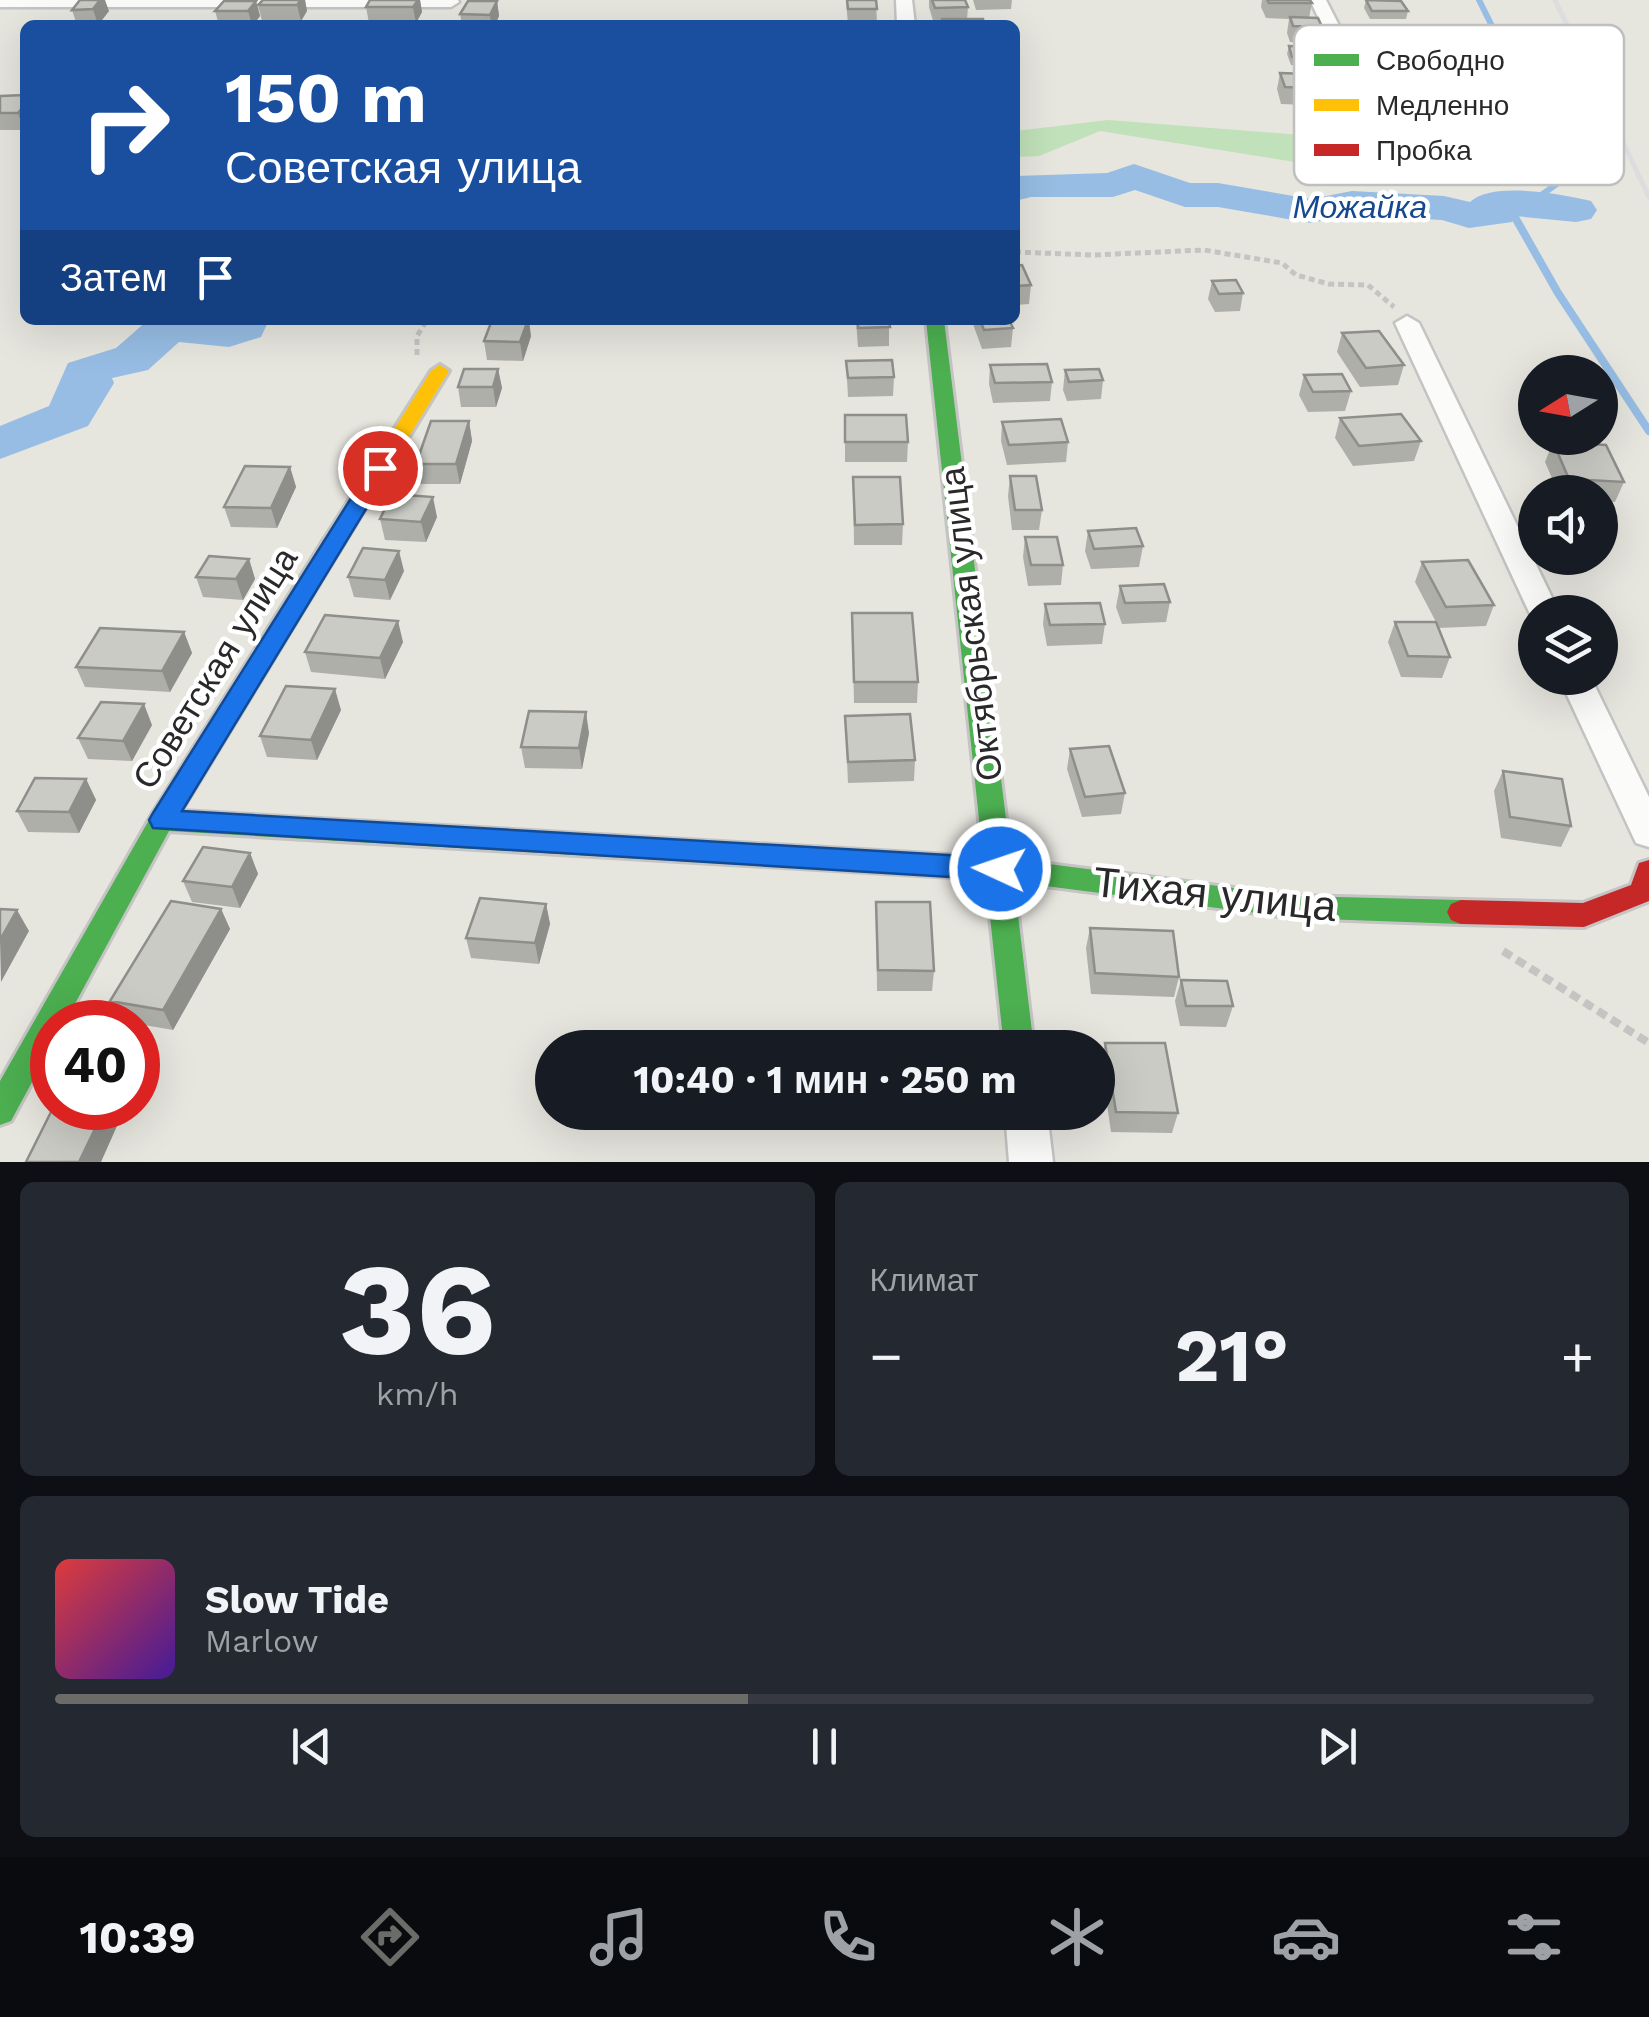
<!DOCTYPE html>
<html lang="ru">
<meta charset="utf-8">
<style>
body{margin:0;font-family:"Work Sans",sans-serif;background:#242831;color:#f1f3f6;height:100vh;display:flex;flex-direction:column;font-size:38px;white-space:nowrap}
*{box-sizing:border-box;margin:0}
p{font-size:32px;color:#9ea1a6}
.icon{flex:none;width:55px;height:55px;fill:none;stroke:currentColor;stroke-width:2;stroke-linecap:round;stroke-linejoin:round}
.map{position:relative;height:1162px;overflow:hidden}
.panel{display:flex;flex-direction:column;gap:20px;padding:20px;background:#0d0f14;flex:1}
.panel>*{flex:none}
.hud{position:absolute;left:20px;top:20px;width:1000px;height:305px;border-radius:15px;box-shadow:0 10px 40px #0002;background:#1a4fa0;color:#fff;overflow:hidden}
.needle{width:65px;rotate:259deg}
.controls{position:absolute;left:1518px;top:355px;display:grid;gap:20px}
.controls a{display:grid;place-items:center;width:100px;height:100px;border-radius:50%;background:#171b24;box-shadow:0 10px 40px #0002;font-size:50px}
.speed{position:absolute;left:30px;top:1000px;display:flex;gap:20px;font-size:50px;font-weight:700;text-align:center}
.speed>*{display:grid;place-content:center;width:130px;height:130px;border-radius:50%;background:#171b24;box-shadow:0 10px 40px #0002;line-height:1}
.speed .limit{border:15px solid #d22;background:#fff;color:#111}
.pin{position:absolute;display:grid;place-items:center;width:85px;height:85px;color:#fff;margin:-42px;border:5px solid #fff;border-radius:50%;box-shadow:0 2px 10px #0007}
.me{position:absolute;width:110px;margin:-55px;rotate:273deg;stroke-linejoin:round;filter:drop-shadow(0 0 8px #0008)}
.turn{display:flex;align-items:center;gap:35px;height:210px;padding:0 40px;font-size:45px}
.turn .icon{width:130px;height:130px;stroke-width:2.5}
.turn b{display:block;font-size:70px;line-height:85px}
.then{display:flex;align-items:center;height:95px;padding:0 40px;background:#0003;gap:20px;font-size:38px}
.big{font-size:75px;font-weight:700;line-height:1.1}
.panel .widget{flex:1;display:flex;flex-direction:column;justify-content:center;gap:15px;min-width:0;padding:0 35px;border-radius:15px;background:#242831}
.panel .dial{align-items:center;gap:0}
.dial b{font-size:130px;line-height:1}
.song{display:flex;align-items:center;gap:30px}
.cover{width:120px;height:120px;border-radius:15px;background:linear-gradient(135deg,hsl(0 70% 55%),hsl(260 70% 35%))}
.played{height:10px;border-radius:5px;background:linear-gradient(90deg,#6b6b68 45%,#363941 45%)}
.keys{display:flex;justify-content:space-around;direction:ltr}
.heat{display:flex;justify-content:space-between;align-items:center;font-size:55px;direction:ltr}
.panel .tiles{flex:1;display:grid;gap:20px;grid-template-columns:1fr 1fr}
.widget:last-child{grid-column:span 2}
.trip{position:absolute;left:535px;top:1030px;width:580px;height:100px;border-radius:50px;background:#171b24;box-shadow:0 10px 40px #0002;font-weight:700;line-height:100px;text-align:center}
.tab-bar{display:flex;height:160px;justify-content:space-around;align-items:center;background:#090b0e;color:#9ea1a6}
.tab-bar .icon{width:70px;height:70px}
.tab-bar .selected{color:#6b6b68}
.tab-bar b{font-size:45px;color:#f1f3f6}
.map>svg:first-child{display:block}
.green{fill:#c0e1b9}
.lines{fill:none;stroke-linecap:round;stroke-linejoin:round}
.stream-far1{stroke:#97bde4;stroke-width:6}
.stream{stroke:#97bde4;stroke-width:8}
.river{fill:#97bde4;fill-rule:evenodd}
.street-casing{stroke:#c5c4c4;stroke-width:5}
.fast-casing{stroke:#c5c4c4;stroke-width:6}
.slow-casing{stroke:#c5c4c4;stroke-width:6}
.jam-casing{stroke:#c5c4c4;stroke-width:6}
.path-far1{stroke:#c4c4c3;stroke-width:5;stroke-dasharray:6 4;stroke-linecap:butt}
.path{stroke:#c4c4c3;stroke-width:8;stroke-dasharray:10 6;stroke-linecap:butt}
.street{fill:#fbfbfa;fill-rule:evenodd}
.fast{fill:#4caf50;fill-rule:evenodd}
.slow{fill:#ffc107;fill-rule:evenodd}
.jam{fill:#c62828;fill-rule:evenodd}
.rail{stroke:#dddcde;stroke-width:5}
.wall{fill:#afafa9}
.shaded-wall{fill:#8e8e8a}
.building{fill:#cbcbc5;stroke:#8e8e8a;stroke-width:2.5}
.route{fill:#1a73e8;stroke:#114b97;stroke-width:2.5}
.labels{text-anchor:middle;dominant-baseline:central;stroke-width:9;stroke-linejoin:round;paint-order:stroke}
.far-water-label{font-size:32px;font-style:italic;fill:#164890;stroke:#fff}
.street-label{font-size:35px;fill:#292929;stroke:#fff}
.near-street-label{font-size:42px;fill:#292929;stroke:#fff}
.key{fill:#fff;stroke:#bfbfbf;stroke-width:2.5}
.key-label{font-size:28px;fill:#292929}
</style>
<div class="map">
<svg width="1649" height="1162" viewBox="0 0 1649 1162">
<rect width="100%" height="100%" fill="#e6e5de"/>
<path class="green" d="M1360,112L1384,116L1398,165L1339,169L1100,131L1039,156L1015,157V131L1108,120L1315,136L1346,125Z"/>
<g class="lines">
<path class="stream-far1" d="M1479,0L1563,169L1558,183L1540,196L1541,199"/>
<path class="stream" d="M1540,197L1545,208
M1508,205L1558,293L1649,431"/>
<path class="river" d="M1134,164L1190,183H1218L1311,199L1352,191L1444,196L1470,202C1493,181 1560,194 1591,201L1597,210L1591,219L1576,222L1515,216L1512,222L1469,228L1442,220L1352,215L1311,223L1218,207H1185L1135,190L1113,197H1031L1015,201V176L1107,173Z
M148,320H269L261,337L229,347L179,342L148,370L112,378L114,383L88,426L0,459V426L49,406L68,363L116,348Z"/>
<g class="street-casing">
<path id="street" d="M0,0H458L459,2L451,7H0Z
M896,0H912L915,25H897Z
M1310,0H1326L1379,104L1376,108H1362L1359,104Z
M1407,316L1419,323L1559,612H1535V620L1529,612L1395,323Z
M1559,678H1591L1649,797V847L1636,843Z
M1005,1112H1047L1053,1162H1009Z"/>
</g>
<g class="fast-casing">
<path id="fast" d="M926,320H944L1011,859L1295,896L1461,900L1471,904L1475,912L1471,920L1461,924L1295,918L1014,882L1034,1048H1004L986,879L169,831L65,1022H52V1045L11,1121L0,1125V1081L153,813L325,538L333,536L344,543L181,811L983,857Z"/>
</g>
<g class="slow-casing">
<path id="slow" d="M440,365L449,371L344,543L333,550L325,548L322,543L431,371Z"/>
</g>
<g class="jam-casing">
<path id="jam" d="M1649,860V901L1584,927L1461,924L1451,920L1447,912L1451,904L1461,900L1583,903L1631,885L1639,863Z"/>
</g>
<path class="path-far1" d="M1015,252L1094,255L1204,250L1282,263L1296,275L1329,284L1368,285L1394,307
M417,355V336L427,320"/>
<path class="path" d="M1503,951L1649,1043"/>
<use href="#street" class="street"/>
<use href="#fast" class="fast"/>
<use href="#slow" class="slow"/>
<use href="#jam" class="jam"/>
<path class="rail" d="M1555,0L1649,197"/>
</g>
<path class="wall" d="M80,0L109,11L98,25H77L72,10Z
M305,0L307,11L301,21H262L258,5Z
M370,0H420L422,12L416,23H369L366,7Z
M846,0H876L877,24L886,25H848Z
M929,0H965L968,7L967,19L984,25H942V23L934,24L929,7Z
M973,0H1012L1011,9L976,10Z
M1262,0L1312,3L1309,18L1322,27L1319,43L1290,42L1287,33L1289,19L1266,18L1261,7Z
M1366,0L1408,11L1406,19H1370L1364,8Z
M256,1L260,16L253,25H219L215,11Z
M497,1L499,16L495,25H462L460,14Z
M1366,37L1399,55L1397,63L1372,62L1364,45Z
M1289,46L1323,58L1322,66L1291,65L1287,54Z
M1280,73L1339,89L1335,106L1281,104L1277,89Z
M25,95L24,130H0V96Z
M1498,104L1519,115L1513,132L1497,131L1493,120Z
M1406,106L1438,123L1467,143L1462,161L1421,158L1414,139L1416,130H1410L1404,114Z
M1015,266L1031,285L1029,304L1015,305Z
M1212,281L1243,293L1240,311L1215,312L1208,299Z
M856,320H889V346L858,347Z
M973,320H1009L1013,328L1011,347L982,349L973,324Z
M1342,333L1404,365L1398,385L1360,387L1337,352Z
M531,336L523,361L487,360L484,341Z
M846,361L894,377L893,396L848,397Z
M990,365L1052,382L1050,401L993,403L989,384Z
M498,369L502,388L496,407H461L458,387Z
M1065,370L1103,380L1101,399L1067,401L1063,390Z
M1304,375L1351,391L1345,411L1308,412L1299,395Z
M845,415L908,442L907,462H845Z
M1340,418L1421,441L1414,461L1353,466L1335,438Z
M469,421L472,441L460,484H421L416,464Z
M1002,422L1068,442L1066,462L1007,465L1001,441Z
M1553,442L1624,482L1615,502H1600V492H1558L1545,462Z
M290,467L296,487L277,528L231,527L224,507Z
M1010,476L1042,510L1039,530H1012L1008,496Z
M853,477L903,524L902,545H854Z
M437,517L426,542L385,540L380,519Z
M1088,531L1143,546L1139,567L1091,569L1085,551Z
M1025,537L1063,565L1061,585L1028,586L1023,557Z
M249,559L255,579L243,600L203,597L196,577Z
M1422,562L1494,605L1486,626L1439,628L1450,657L1442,678L1401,677L1388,642L1395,622H1436L1415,582Z
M404,571L390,600L354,597L348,577Z
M1120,586L1170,602L1166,622L1122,624L1116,607Z
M1045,604L1105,624L1102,644L1047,646L1043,624Z
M852,613L918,682L917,703H854Z
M184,632L192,653L170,692L85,687L76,667Z
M403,642L385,679L311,672L305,652Z
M341,710L317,760L267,757L260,736Z
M845,716L915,760L914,781L848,783Z
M152,725L132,761L88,759L78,738Z
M589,733L582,769L525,768L521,747Z
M1070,749L1125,793L1121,814L1082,817L1067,769Z
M1503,771L1571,826L1561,847L1501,838L1494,791Z
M86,779L96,800L79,833L28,832L17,811Z
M250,853L258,874L240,908L192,902L183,881Z
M876,902L934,971L932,991H877Z
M546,904L550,924L539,964L471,958L466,938Z
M221,909L230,929L173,1030L138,1024V1022L121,1021L110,1001Z
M1090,928L1179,977L1174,997L1091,994L1086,948Z
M1181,980L1233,1006L1226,1027L1180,1026L1175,1001Z
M1105,1043L1178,1113L1172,1133L1111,1132L1101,1063Z
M818,1112H912L911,1125L818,1120Z"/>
<path class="shaded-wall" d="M100,0H105L109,11L98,25L93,9Z
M301,0H305L307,11L301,21L297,5Z
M418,0H420L422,12L416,23L413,7Z
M256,1L260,16L253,25H252L248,11Z
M497,1L499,16L495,25H491L490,15Z
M25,104V128L24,130L18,113Z
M528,320H529L531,336L523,361L520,342Z
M498,369L502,388L496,407L493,387Z
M469,421L472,441L460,484L456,464Z
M290,467L296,487L277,528L271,508Z
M433,497L437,517L426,542L421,522Z
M399,551L404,571L390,600L385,580Z
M249,559L255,579L243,600L236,579Z
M398,621L403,642L385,679L380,658Z
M184,632L192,653L170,692L162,671Z
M335,689L341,710L317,760L311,740Z
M144,704L152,725L132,761L123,741Z
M586,712L589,733L582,769L579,748Z
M86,779L96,800L79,833L69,812Z
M250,853L258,874L240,908L232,887Z
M546,904L550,924L539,964L535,943Z
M221,909L230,929L173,1030L163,1010Z
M17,910L29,931L1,982L0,940Z
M105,1108H125L101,1162H79Z"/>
<path class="building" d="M80,0H100L93,9L72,10Z
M263,0H301L297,5H258Z
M370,0H418L413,7H366Z
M847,0H876L877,9H848Z
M932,0H965L968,7L935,8Z
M1267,0H1310L1312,3H1269Z
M1366,0L1401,1L1408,11H1372Z
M224,1H256L248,11H215Z
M468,1H497L490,15L460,14Z
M1290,17L1318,18L1322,27L1293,26Z
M942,19H983L984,25H943Z
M1289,46L1319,48L1323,58L1292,57Z
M1280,73L1334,75L1339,89L1285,87Z
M25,95V104L18,113H0V96Z
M1022,265L1031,285L1015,286V266Z
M1236,280L1243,293L1219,294L1212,281Z
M492,320H528L520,342L484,341Z
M858,320H889L890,327L858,328Z
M980,320H1009L1013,328L984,330Z
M1379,331L1404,365L1366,368L1342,333Z
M892,360L894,377L848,378L846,361Z
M1047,364L1052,382L995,383L990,365Z
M464,369H498L493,387H458Z
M1099,369L1103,380L1069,382L1065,370Z
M1342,374L1351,391L1313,392L1304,375Z
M1401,414L1421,441L1359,446L1340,418Z
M845,415H906L908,442H845Z
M1061,419L1068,442L1009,445L1002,422Z
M431,421H469L456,464H416Z
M1553,442L1606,445L1624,482L1569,479Z
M245,466L290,467L271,508L224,507Z
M1010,476H1036L1042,510H1015Z
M853,477H900L903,524L855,525Z
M392,494L433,497L421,522L380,519Z
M1136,528L1143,546L1094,549L1088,531Z
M1025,537H1057L1063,565H1031Z
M363,548L399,551L385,580L348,577Z
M209,556L249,559L236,579L196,577Z
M1468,560L1494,605L1446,607L1422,562Z
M1164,584L1170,602L1125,603L1120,586Z
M1100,603L1105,624L1050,625L1045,604Z
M852,613H912L918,682H854Z
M325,615L398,621L380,658L305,652Z
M1395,622H1436L1450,657L1408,656Z
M100,628L184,632L162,671L76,667Z
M286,686L335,689L311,740L260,736Z
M101,702L144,704L123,741L78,738Z
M529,711L586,712L579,748L521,747Z
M910,714L915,760L848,762L845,716Z
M1109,746L1125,793L1085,797L1070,749Z
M1503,771L1562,779L1571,826L1510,817Z
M35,778L86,779L69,812L17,811Z
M203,847L250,853L232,887L183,881Z
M480,898L546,904L535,943L466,938Z
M171,901L221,909L163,1010L110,1001Z
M876,902H930L934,971L878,970Z
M0,909L17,910L0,940Z
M1090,928L1173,931L1179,977L1095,973Z
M1181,980L1227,981L1233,1006H1186Z
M1105,1043H1165L1178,1113L1116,1112Z
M821,1045L865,1048H821Z
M53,1108H105L79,1162H26Z"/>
<path class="route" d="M380,461L391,468L182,811L1000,858L1010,861L1014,869L1010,877L1000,880L153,828L149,820L153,813L370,468Z"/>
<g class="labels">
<g class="far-water-label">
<text x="1360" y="207">Можайка</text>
</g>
<g class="street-label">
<text transform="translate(971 624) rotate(-97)">Октябрьская улица</text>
<text transform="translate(215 668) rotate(-58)">Советская улица</text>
</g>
<g class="near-street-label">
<text transform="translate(1215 894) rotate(6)">Тихая улица</text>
</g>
</g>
<rect x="1294" y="25" width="330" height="160" rx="15" class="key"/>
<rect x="1314" y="54" width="45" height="12" fill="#4caf50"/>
<rect x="1314" y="99" width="45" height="12" fill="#ffc107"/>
<rect x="1314" y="144" width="45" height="12" fill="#c62828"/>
<g class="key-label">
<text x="1376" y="70">Свободно</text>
<text x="1376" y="115">Медленно</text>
<text x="1376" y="160">Пробка</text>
</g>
</svg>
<div class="controls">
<a><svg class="needle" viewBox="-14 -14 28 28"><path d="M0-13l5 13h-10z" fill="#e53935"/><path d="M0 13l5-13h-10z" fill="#9ea1a6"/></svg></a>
<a><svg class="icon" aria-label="sound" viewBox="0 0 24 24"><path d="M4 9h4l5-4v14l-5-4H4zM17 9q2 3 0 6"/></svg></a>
<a><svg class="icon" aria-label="layers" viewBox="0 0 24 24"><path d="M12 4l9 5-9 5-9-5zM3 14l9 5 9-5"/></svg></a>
</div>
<div class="speed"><div class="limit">40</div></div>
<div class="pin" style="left:380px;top:468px;background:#d93025"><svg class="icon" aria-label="arrive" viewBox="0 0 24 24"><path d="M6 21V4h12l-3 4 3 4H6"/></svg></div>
<svg class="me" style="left:1000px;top:869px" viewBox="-20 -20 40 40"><circle r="17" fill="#1a73e8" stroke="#fff" stroke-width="3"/><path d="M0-11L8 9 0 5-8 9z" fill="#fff"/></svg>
<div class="trip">10:40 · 1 мин · 250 m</div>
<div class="hud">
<div class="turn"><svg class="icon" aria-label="right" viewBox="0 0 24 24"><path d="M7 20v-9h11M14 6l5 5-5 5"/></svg><div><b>150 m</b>Советская улица</div></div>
<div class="then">Затем<svg class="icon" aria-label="arrive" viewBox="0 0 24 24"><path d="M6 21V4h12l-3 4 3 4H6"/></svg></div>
</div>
</div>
<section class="panel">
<div class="tiles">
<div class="widget dial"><b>36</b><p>km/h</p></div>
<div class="widget"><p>Климат</p>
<div class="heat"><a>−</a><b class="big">21°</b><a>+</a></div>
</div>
<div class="widget">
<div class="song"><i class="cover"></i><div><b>Slow Tide</b><p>Marlow</p></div></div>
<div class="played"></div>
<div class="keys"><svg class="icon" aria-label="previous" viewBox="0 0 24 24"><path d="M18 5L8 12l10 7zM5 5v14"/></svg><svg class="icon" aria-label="pause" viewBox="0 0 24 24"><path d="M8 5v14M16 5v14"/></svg><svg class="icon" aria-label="next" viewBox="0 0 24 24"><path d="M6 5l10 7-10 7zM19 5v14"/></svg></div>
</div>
</div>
</section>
<nav class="tab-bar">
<b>10:39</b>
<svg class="icon selected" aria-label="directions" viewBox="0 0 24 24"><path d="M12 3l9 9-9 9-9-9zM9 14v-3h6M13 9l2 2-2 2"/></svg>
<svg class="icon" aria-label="music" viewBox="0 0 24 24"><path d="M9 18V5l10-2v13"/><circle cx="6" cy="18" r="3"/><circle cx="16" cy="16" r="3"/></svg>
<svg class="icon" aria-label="phone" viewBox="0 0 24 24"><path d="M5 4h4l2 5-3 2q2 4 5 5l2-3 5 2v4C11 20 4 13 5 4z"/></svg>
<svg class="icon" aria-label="climate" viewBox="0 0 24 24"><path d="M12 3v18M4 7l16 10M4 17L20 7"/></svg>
<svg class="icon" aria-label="car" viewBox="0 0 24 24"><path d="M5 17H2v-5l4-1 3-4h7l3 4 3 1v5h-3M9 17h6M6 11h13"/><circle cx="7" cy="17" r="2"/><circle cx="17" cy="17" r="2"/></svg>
<svg class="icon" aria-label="filters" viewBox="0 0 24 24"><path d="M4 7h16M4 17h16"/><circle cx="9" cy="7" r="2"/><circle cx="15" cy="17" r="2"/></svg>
</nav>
